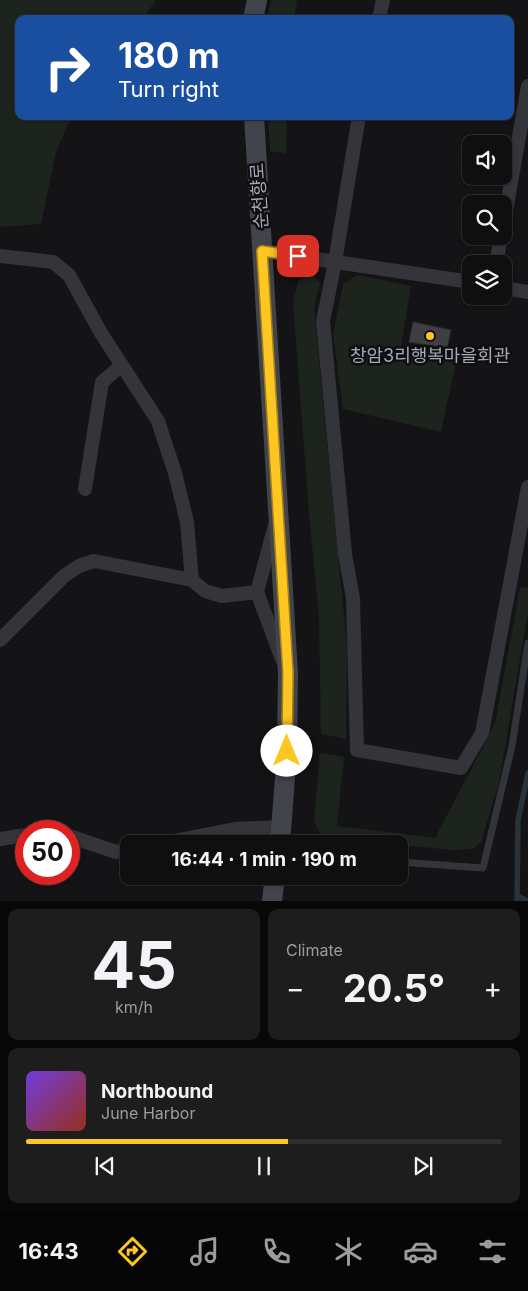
<!DOCTYPE html>
<meta charset="utf-8">
<style>
body{margin:0;font-family:Inter,"Noto Sans KR",sans-serif;background:#1d1d1e;color:#f1f3f6;height:100vh;display:flex;flex-direction:column;font-size:19px;white-space:nowrap}
*{box-sizing:border-box;margin:0}
p{font-size:16px;color:#9b9c9f}
.icon{flex:none;width:28px;height:28px;fill:none;stroke:currentColor;stroke-width:2;stroke-linecap:round;stroke-linejoin:round}
.map{position:relative;height:901px;overflow:hidden}
.side{display:flex;flex-direction:column;gap:8px;padding:8px;background:#080809;flex:1}
.side>*{flex:none}
.guide{position:absolute;left:15px;top:15px;width:499px;height:105px;border-radius:10px;box-shadow:0 1px 4px #0004,0 0 0 1px #2f2f30;background:#1a4fa0;color:#fff;overflow:hidden}
.tools{position:absolute;left:462px;top:135px;display:grid;gap:10px}
.tools a{display:grid;place-items:center;width:50px;height:50px;border-radius:10px;background:#0f0f10;box-shadow:0 1px 4px #0004,0 0 0 1px #2f2f30;font-size:25px}
.speed{position:absolute;left:15px;top:820px;display:flex;gap:10px;font-size:25px;font-weight:700;text-align:center}
.speed>*{display:grid;place-content:center;width:65px;height:65px;border-radius:50%;background:#0f0f10;box-shadow:0 1px 4px #0004,0 0 0 1px #2f2f30;line-height:1}
.speed .limit{border:8px solid #d22;background:#fff;color:#111}
.pin{position:absolute;display:grid;place-items:center;width:42px;height:42px;color:#fff;margin:-21px;border-radius:10px;box-shadow:0 2px 8px #0006}
.me{position:absolute;width:55px;margin:-28px;rotate:0deg;stroke-linejoin:round;filter:drop-shadow(0 0 4px #0008)}
.turn{display:flex;align-items:center;gap:18px;height:105px;padding:0 20px;font-size:22px}
.turn .icon{width:65px;height:65px;stroke-width:2.5}
.turn b{display:block;font-size:35px;line-height:42px}
.big{font-size:38px;font-weight:700;line-height:1.1}
.side .widget{flex:1;display:flex;flex-direction:column;justify-content:center;gap:8px;min-width:0;padding:0 18px;border-radius:10px;background:#1d1d1e}
.side .dial{align-items:center;gap:0}
.dial b{font-size:65px;line-height:1}
.song{display:flex;align-items:center;gap:15px}
.cover{width:60px;height:60px;border-radius:8px;background:linear-gradient(135deg,hsl(260 70% 55%),hsl(10 70% 35%))}
.played{height:5px;border-radius:2px;background:linear-gradient(90deg,#fec623 55%,#2f2f30 55%)}
.keys{display:flex;justify-content:space-around;direction:ltr}
.heat{display:flex;justify-content:space-between;align-items:center;font-size:28px;direction:ltr}
.side .tiles{flex:1;display:grid;gap:8px;grid-template-columns:1fr 1fr}
.widget:last-child{grid-column:span 2}
.trip{position:absolute;left:120px;top:835px;width:288px;height:50px;border-radius:10px;background:#0f0f10;box-shadow:0 1px 4px #0004,0 0 0 1px #2f2f30;font-weight:700;line-height:50px;text-align:center}
.tab-bar{display:flex;height:80px;justify-content:space-around;align-items:center;background:#060606;color:#9b9c9f}
.tab-bar .icon{width:35px;height:35px}
.tab-bar .selected{color:#fec623}
.tab-bar b{font-size:22px;color:#f1f3f6}
.map>svg:first-child{display:block}
.green{fill:#1c241d}
.lines{fill:none;stroke-linecap:round;stroke-linejoin:round}
.stream{stroke:#29313a;stroke-width:5.5}
.building{fill:#3e3e43;stroke:#2e2e32}
.service{stroke:#34353b;stroke-width:7}
.minor{stroke:#34353b;stroke-width:14}
.secondary{stroke:#42444b;stroke-width:20}
.route-casing{stroke:#a58117;stroke-width:12}
.route{stroke:#fec623;stroke-width:9}
.poi-dot{fill:#fec623;stroke:#0f0f11;stroke-width:2}
.labels{text-anchor:middle;dominant-baseline:central;stroke-width:5;stroke-linejoin:round;paint-order:stroke}
.street-label{font-size:18px;fill:#a4a9b7;stroke:#0f0f11}
.poi-label{font-size:18px;fill:#a4a9b7;stroke:#0f0f11}
</style>
<div class="map">
<svg width="528" height="901" viewBox="0 0 528 901">
<rect width="100%" height="100%" fill="#141416"/>
<path class="green" d="M0,0H156L142,19H19V116H72L56,152L41,224L0,227Z
M271,0H297L294,19H267Z
M268,116H287L286,154L270,151Z
M307,275L315,277L320,283L314,309L347,646L346,739L321,734L319,618L309,513L293,302L298,282Z
M357,275L411,286L401,346L457,358L441,432L343,409L333,335L343,284Z
M528,587V612L499,782L481,842L473,849L452,850L322,837L314,821L320,753L344,757L337,826L435,838L495,724L520,588Z"/>
<g class="lines">
<path class="stream" d="M518,896L527,901
M517,901L518,820L528,773"/>
</g>
<path class="building" d="M413,322L451,330L447,348L409,342Z"/>
<g class="lines">
<path class="service" d="M399,862L483,868L512,746L528,643"/>
<path class="minor" d="M379,19L383,0
M359,116L335,262L323,321L345,554L353,598L357,750L461,768L482,733L528,487
M504,222L528,86
M262,251L471,282
M0,256L53,262L69,275L101,333L158,421L175,473L187,522L192,580L205,591L222,596L257,592
M496,264L501,236
M504,288L528,292
M85,489L102,382L121,366
M275,525L257,592L282,659
M0,640L64,576L79,566L94,561L192,580
M49,831H56
M69,836L116,852L129,849
M0,839L26,835
M158,844L235,829L281,827"/>
<path class="secondary" d="M253,19L257,0
M254,116L288,673L287,751L280,844
M272,901L275,876"/>
</g>
<g class="lines">
<g class="route-casing">
<path id="route" d="M287,751L288,673L262,251L298,256"/>
</g>
<use href="#route" class="route"/>
</g>
<circle class="poi-dot" cx="430" cy="336" r="5"/>
<g class="labels">
<g class="street-label">
<text transform="translate(259 196) rotate(-94)">순천향로</text>
</g>
<g class="poi-label">
<text x="430" y="355">창암3리행복마을회관</text>
</g>
</g>
</svg>
<div class="tools">
<a><svg class="icon" aria-label="sound" viewBox="0 0 24 24"><path d="M4 9h4l5-4v14l-5-4H4zM17 9q2 3 0 6"/></svg></a>
<a><svg class="icon" aria-label="search" viewBox="0 0 24 24"><circle cx="10" cy="10" r="6"/><path d="M15 15l6 6"/></svg></a>
<a><svg class="icon" aria-label="layers" viewBox="0 0 24 24"><path d="M12 4l9 5-9 5-9-5zM3 14l9 5 9-5"/></svg></a>
</div>
<div class="speed"><div class="limit">50</div></div>
<div class="pin" style="left:298px;top:256px;background:#d93025"><svg class="icon" aria-label="arrive" viewBox="0 0 24 24"><path d="M6 21V4h12l-3 4 3 4H6"/></svg></div>
<svg class="me" style="left:287px;top:751px" viewBox="-20 -20 40 40"><circle r="19" fill="#fff"/><path d="M0-13L10 11 0 6-10 11z" fill="#fec623"/></svg>
<div class="trip">16:44 · 1 min · 190 m</div>
<div class="guide">
<div class="turn"><svg class="icon" aria-label="right" viewBox="0 0 24 24"><path d="M7 20v-9h11M14 6l5 5-5 5"/></svg><div><b>180 m</b>Turn right</div></div>
</div>
</div>
<section class="side">
<div class="tiles">
<div class="widget dial"><b>45</b><p>km/h</p></div>
<div class="widget"><p>Climate</p>
<div class="heat"><a>−</a><b class="big">20.5°</b><a>+</a></div>
</div>
<div class="widget">
<div class="song"><i class="cover"></i><div><b>Northbound</b><p>June Harbor</p></div></div>
<div class="played"></div>
<div class="keys"><svg class="icon" aria-label="previous" viewBox="0 0 24 24"><path d="M18 5L8 12l10 7zM5 5v14"/></svg><svg class="icon" aria-label="pause" viewBox="0 0 24 24"><path d="M8 5v14M16 5v14"/></svg><svg class="icon" aria-label="next" viewBox="0 0 24 24"><path d="M6 5l10 7-10 7zM19 5v14"/></svg></div>
</div>
</div>
</section>
<nav class="tab-bar">
<b>16:43</b>
<svg class="icon selected" aria-label="directions" viewBox="0 0 24 24"><path d="M12 3l9 9-9 9-9-9zM9 14v-3h6M13 9l2 2-2 2"/></svg>
<svg class="icon" aria-label="music" viewBox="0 0 24 24"><path d="M9 18V5l10-2v13"/><circle cx="6" cy="18" r="3"/><circle cx="16" cy="16" r="3"/></svg>
<svg class="icon" aria-label="phone" viewBox="0 0 24 24"><path d="M5 4h4l2 5-3 2q2 4 5 5l2-3 5 2v4C11 20 4 13 5 4z"/></svg>
<svg class="icon" aria-label="climate" viewBox="0 0 24 24"><path d="M12 3v18M4 7l16 10M4 17L20 7"/></svg>
<svg class="icon" aria-label="car" viewBox="0 0 24 24"><path d="M5 17H2v-5l4-1 3-4h7l3 4 3 1v5h-3M9 17h6M6 11h13"/><circle cx="7" cy="17" r="2"/><circle cx="17" cy="17" r="2"/></svg>
<svg class="icon" aria-label="filters" viewBox="0 0 24 24"><path d="M4 7h16M4 17h16"/><circle cx="9" cy="7" r="2"/><circle cx="15" cy="17" r="2"/></svg>
</nav>
